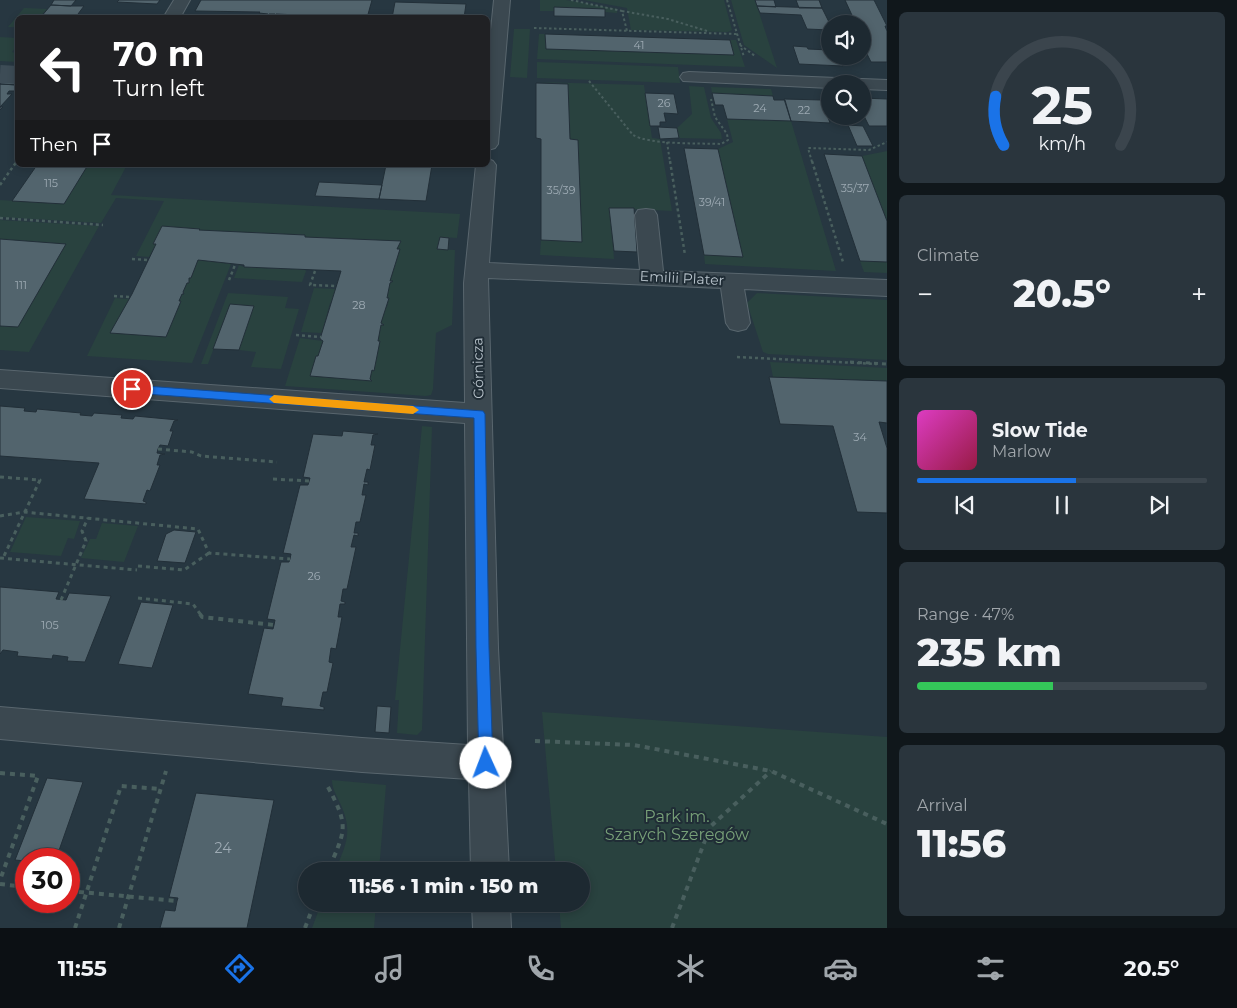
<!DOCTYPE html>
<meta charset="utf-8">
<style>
body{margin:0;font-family:Montserrat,sans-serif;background:#2a353d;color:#f1f3f6;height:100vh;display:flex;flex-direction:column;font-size:19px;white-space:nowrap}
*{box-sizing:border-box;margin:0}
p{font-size:16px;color:#a0a6ab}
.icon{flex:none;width:28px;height:28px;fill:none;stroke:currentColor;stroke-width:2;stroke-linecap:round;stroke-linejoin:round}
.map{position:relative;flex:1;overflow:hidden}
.side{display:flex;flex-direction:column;gap:12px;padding:12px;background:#10171b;width:350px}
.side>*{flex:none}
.guide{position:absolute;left:15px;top:15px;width:475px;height:152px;border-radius:8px;box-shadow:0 2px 8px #0003,0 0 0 1px #3b454d;background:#202124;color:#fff;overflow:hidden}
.fabs{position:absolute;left:821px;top:15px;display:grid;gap:10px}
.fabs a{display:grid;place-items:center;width:50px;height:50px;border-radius:50%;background:#1d2931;box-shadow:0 2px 8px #0003,0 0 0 1px #3b454d;font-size:25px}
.speed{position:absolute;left:15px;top:848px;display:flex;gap:10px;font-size:25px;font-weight:700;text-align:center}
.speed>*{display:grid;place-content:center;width:65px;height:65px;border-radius:50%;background:#1d2931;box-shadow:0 2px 8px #0003,0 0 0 1px #3b454d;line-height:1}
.speed .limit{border:8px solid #d22;background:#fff;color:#111}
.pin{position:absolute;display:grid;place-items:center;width:42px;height:42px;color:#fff;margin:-21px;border:2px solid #fff;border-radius:50%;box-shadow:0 1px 5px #0007}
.me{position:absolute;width:55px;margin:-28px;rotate:358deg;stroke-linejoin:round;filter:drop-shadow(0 0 4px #0008)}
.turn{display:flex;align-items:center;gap:18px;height:105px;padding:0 15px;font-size:22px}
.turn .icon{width:65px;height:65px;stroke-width:2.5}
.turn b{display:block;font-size:35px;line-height:42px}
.then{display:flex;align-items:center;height:48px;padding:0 15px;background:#0003;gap:10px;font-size:19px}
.big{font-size:38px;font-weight:800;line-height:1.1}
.side .widget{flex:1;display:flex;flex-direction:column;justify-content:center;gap:8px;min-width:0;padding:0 18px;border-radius:8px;background:#2a353d}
.side .dial{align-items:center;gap:0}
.dial svg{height:130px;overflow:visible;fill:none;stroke:#3b454d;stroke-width:7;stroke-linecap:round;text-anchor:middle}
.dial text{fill:#f1f3f6;stroke:none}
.song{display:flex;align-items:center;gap:15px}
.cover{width:60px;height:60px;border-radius:8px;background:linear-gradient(135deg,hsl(310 70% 55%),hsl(340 70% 35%))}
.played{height:5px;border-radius:2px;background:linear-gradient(90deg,#1a73e8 55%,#3b454d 55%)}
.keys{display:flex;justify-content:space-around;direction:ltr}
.heat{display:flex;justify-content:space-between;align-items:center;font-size:28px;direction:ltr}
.charge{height:8px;border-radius:4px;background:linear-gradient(90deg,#34c759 47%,#3b454d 0)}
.trip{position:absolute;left:298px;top:862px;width:292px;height:50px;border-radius:25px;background:#1d2931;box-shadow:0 2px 8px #0003,0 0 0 1px #3b454d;font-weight:800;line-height:50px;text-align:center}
.menu{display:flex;height:80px;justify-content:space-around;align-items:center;background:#0c1014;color:#a0a6ab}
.menu .icon{width:35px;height:35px}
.menu .current{color:#1a73e8}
.menu b{font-size:22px;color:#f1f3f6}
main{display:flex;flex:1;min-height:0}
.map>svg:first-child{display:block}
.green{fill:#29423f}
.building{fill:#52646d;stroke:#222f38}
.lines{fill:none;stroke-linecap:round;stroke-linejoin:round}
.minor-tunnel{stroke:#3d4c56;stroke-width:18;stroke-dasharray:18 9;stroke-linecap:butt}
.minor-casing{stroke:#59666e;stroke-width:2}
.path-far3{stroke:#495f5e;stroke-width:2;stroke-dasharray:2.5 2.5;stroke-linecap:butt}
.path-far2{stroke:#495f5e;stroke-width:2.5;stroke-dasharray:3 3;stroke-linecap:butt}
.path-far1{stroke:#495f5e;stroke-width:3;stroke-dasharray:4 4;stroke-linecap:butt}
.path{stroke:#495f5e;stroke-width:4;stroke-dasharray:5 5;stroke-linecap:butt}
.minor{fill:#3b4850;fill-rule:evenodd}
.route{fill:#1a73e8;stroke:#114b97}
.slow{fill:#f59e0b}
.labels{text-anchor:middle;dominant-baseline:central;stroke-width:4;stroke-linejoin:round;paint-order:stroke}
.number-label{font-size:11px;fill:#9eabb4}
.street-label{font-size:14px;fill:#b8c3cb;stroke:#202d36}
.near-number-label{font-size:14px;fill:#9eabb4}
.near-park-label{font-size:16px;fill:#77a078;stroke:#202d36}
</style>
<main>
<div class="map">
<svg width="887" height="928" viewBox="0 0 887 928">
<rect width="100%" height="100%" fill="#273741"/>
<path class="green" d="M540,0H566L617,9V13L605,12L604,9L555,7L554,11H540Z
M584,0H724L732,30L728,32L631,30L627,8Z
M731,0H755L777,68L744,45Z
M24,8L47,9L40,17L18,18L17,27H8Z
M514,29H530L527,78L510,77Z
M539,34H545L546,49L734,55L730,40H736L745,67L537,59Z
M0,37L17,38V46L12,52L17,53V62L0,61Z
M537,62L678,67L680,83L537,78Z
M536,82L644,85L652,138L660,139L672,211L610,208L614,259L540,255L541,240L582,242L578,140L570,139L568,84Z
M689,86L704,87L711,118L721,133L722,139L679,138L677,128L692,114Z
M711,87L771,89L773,96L712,93Z
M727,119L791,121L836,271L705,264L704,255L743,257L718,149L733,142Z
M887,151V221L862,156Z
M88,165H127L111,195L460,214L457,238L440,237L438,249L455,250L452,325L436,333L433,389L431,395L426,396L285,386L300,338L323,341L311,376L372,381L370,379L372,370H374L380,342L378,341L381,325H384L381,323L385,308L387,307L389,298H387L390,283L393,282L390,281L400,250L397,249L401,241L305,237V235L199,230V229L176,227L156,244L149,257L136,256L164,201L116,198L101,223L0,217V200L64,204Z
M0,220L99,226L29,352L0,350V326L18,327L66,244L0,239Z
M198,260L231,264L192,363L87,356L115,298L129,299L110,333L166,337L181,302L179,301L182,294H184L183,292L187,283H189V278H191Z
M860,261L887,262V273L864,272Z
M239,265L244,267L281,269L282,268L305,269L306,271L302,282L234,278Z
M314,288L336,289L332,303H330L322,333L301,332Z
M228,293L288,297L285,308L299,309L281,369L251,367L256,352L239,350L253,306L230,304L208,364H201Z
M757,293L887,300V360L768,354L763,352L747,303Z
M770,362L887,368V381L773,377Z
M422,426L432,427L422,730L417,735L397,733L399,700H395Z
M26,517L80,521L74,539L68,538L61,556L10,552Z
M102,523L138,526L124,562L81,558L90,539H96Z
M542,712L887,737V928H561L559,904H581V871H556Z
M332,780L386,785L379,871H335C346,845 353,832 341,805C337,796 332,789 332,780Z
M321,904H376L374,928H312Z"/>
<path class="building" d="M54,0H76L71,6L51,5Z
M119,0H160L157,4L117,2Z
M201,0H372L367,18L276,14L275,16V14H269L267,16L268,14L259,13L260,12L195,11Z
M755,0H774L776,7L757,6Z
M796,0H819L822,8H799Z
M845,0H874L887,26H885L887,31V62H871L862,44V24H856Z
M395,2L466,4L464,18H392Z
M51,5L71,6H84L75,18H40Z
M757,6L822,8L830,24V30L807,29L801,15L760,13Z
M554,7L605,9V17L554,16Z
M545,34L730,40L734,55L546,49Z
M793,46L807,47L808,49L830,50V56H839L843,66L799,64Z
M4,69L18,70V80L0,79V74Z
M0,79L18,80V85L0,84Z
M536,83L568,84L570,139L578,140L582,242L541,240V139L536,138Z
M0,84L18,85L15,91H9L7,94H12L0,107H3L0,110Z
M645,93L674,94L678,114L664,113L666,122H660V126H650Z
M712,93L773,96L774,100H785L791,121L727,119L723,105H715Z
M862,98L887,99V126H869L862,112Z
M784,99L822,100L830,123L791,121Z
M848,125L863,126L873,146H857Z
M658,127L677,128L679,138L660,139Z
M684,148L718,149L743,257L704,255Z
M824,154L862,156L887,221V262L860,261Z
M37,165H88L64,204L12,201Z
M386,165H432L426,201L379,199Z
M319,182L382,185L379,199L315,196Z
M609,208H634L637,252L614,251Z
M162,226L200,229L199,230L305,235V237L401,241L397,249H400L390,281H393L390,283L387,298H389L381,323L384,325H381L378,341H380L374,371L372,370L370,379L372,381L310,376L316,356H318L323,341L320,339L341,271L244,267V265L198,260L191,278H189V283H187L183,292L184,294H182L179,301H181L166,337L110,333L132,294L156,244H153Z
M440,237L449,238L448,250L437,249Z
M0,239L66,244L18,327L0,326Z
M230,304L254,306L239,350L213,349Z
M769,377L887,381V423L879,422L887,448V513L857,512L833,426L780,424Z
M0,406L25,408L24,411L36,412L37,409L81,413L80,415L92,416L94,413L122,415L121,418L133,419L135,416L178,420L174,421L170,431H173L168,446L160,445L158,449L157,453L165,454L160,455L157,465H160L150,491L147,490L143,501L146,502V504L84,499L99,463L0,456Z
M343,431L378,434L373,435L371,445H375L370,470L367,469L364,482H368V485L364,484L362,495H366L360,522H356L354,533H358V536L354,535L351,547H356L347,589H343L341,601L345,602V604H340L338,617H342L336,649L331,648L329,662L333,663L327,692H323L320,706L324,707V710L281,706L283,698L248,694L264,628L273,629L274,625L275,620L267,619L281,562H289L290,559L291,554L283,553L300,485H308L310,478L303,477L313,434L342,436Z
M174,530L196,532L185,563L157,561L166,534Z
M0,587L59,592L56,599L66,600L69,593L111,596L85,662L67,661L68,657L53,655L52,659L17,656L18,652L3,650L0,654Z
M141,602L173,605L152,668L118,664Z
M377,706L391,707L389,733L375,732Z
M47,778L83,782L56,859H26V861L15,860Z
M196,793L274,800L247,928H160L165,910L175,911L177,901L178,898L169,897Z"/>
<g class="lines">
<path class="minor-tunnel" d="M0,74L18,75"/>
<g class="minor-casing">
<path id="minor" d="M174,0H190L180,18H163Z
M494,0H510L498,144L495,148L488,150V59Z
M689,72L887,80V90L862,89V84H830V88L683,81L680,77L683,73Z
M488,159L493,161L496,165L489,263L640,270L635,215L638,210L646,209L654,210L657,215L663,271L887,280V296L744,289L750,323L746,329L738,331L730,329L726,323L721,288L488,278L498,648L509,871H471L469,779L362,772L0,739V707L362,738L468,745L465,423L0,388V370L465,403L464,283L476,165H488Z
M472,904H510L511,928H473Z"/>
</g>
<path class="path-far3" d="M571,0L622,11L627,31
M727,0L744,57
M622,11L668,19L707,31
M271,18L273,14
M534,28L737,34
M740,45L755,56
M589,81L633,135C650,145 699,143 721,144L728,140L727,134L715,117L711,99
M667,142L670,162
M17,162L18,160
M812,162L808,148L869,150L887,142"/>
<path class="path-far2" d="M670,161L685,255
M812,161L843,262
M0,185L17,161
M0,218L103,225
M132,259L148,260
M315,271L310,285L337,286
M229,280L235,265
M114,296L130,297
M296,335L321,337
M737,357L877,364"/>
<path class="path-far1" d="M850,362L887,364
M158,449L192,452L201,456L277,462
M0,477L40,480L3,558
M273,479L309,481
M0,516L24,512L198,529L209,553L290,559
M0,558L137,570
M138,566L184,570L209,553
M138,598L193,604L201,615
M61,600L86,541L82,531L88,518"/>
<path class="path" d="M200,614L202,617L274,625
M535,741L634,745L771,771L887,824
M0,773L38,776L0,880
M328,787C350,828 345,830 328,871
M0,884L26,887
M69,891L177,901
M75,928L121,786L161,789
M119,928L166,771
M305,928L314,904
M672,928L710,827L771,771"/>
<use href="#minor" class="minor"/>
</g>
<path class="route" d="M132,385L483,411L485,414L489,648L493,763L491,768L486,770L481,768L479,763L476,648L474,418L132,393L127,389Z"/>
<path class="slow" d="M274,395L413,406L419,410L413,414L274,403L269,399Z"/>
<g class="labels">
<g class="number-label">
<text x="639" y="45">41</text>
<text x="664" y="103">26</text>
<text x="760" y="108">24</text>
<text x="804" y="110">22</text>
<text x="51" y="183">115</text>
<text x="855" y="188">35/37</text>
<text x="561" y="190">35/39</text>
<text x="712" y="202">39/41</text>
<text x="21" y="285">111</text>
<text x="359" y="305">28</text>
<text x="860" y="437">34</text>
<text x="314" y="576">26</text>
<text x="50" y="625">105</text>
</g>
<g class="street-label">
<text transform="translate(682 278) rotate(3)">Emilii Plater</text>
<text transform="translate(478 368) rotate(-91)">Górnicza</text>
</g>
<g class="near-number-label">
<text x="223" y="848">24</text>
</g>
<g class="near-park-label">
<text x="677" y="816">Park im.<tspan x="677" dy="18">Szarych Szeregów</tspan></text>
</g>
</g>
</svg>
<div class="fabs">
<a><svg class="icon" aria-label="sound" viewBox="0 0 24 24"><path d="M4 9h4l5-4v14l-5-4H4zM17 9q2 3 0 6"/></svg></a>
<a><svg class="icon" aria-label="search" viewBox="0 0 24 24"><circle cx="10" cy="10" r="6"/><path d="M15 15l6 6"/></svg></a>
</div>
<div class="speed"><div class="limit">30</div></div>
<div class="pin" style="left:132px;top:389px;background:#d93025"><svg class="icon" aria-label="arrive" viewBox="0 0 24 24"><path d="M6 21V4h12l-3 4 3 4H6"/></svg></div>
<svg class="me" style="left:486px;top:763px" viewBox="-20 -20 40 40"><circle r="19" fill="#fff"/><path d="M0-13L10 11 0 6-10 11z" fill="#1a73e8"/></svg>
<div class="trip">11:56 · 1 min · 150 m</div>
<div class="guide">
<div class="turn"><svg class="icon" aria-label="left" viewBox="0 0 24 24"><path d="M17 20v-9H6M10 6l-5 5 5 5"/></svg><div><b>70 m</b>Turn left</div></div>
<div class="then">Then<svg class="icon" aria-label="arrive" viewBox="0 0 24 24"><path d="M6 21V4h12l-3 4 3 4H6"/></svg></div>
</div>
</div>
<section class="side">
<div class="widget dial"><svg viewBox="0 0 100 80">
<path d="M14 69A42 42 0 1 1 86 69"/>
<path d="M14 69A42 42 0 0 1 9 39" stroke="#1a73e8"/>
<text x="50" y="56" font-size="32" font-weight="700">25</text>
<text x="50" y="72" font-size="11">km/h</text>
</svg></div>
<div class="widget"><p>Climate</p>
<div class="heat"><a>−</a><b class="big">20.5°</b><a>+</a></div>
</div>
<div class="widget">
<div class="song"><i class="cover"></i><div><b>Slow Tide</b><p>Marlow</p></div></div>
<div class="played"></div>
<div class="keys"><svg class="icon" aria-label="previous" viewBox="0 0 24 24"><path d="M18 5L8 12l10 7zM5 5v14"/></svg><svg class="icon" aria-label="pause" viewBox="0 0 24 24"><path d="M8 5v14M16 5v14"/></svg><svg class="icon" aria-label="next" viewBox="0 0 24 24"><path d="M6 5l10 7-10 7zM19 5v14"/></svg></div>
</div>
<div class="widget"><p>Range · 47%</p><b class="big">235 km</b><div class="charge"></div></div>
<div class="widget"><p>Arrival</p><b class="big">11:56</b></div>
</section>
</main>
<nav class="menu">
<b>11:55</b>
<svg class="icon current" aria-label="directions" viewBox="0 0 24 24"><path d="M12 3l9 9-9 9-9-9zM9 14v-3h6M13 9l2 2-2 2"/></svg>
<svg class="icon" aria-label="music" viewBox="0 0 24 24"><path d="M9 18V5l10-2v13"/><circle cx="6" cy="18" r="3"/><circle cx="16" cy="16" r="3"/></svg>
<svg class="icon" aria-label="phone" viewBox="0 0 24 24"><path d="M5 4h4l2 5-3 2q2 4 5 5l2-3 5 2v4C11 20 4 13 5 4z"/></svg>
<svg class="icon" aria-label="climate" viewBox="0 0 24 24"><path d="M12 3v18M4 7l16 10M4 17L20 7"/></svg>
<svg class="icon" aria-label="car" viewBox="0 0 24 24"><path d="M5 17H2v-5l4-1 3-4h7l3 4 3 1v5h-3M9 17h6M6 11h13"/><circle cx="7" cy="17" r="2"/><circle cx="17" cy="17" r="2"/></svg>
<svg class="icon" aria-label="filters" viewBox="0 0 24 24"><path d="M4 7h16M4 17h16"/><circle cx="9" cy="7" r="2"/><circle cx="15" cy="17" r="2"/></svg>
<b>20.5°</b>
</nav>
